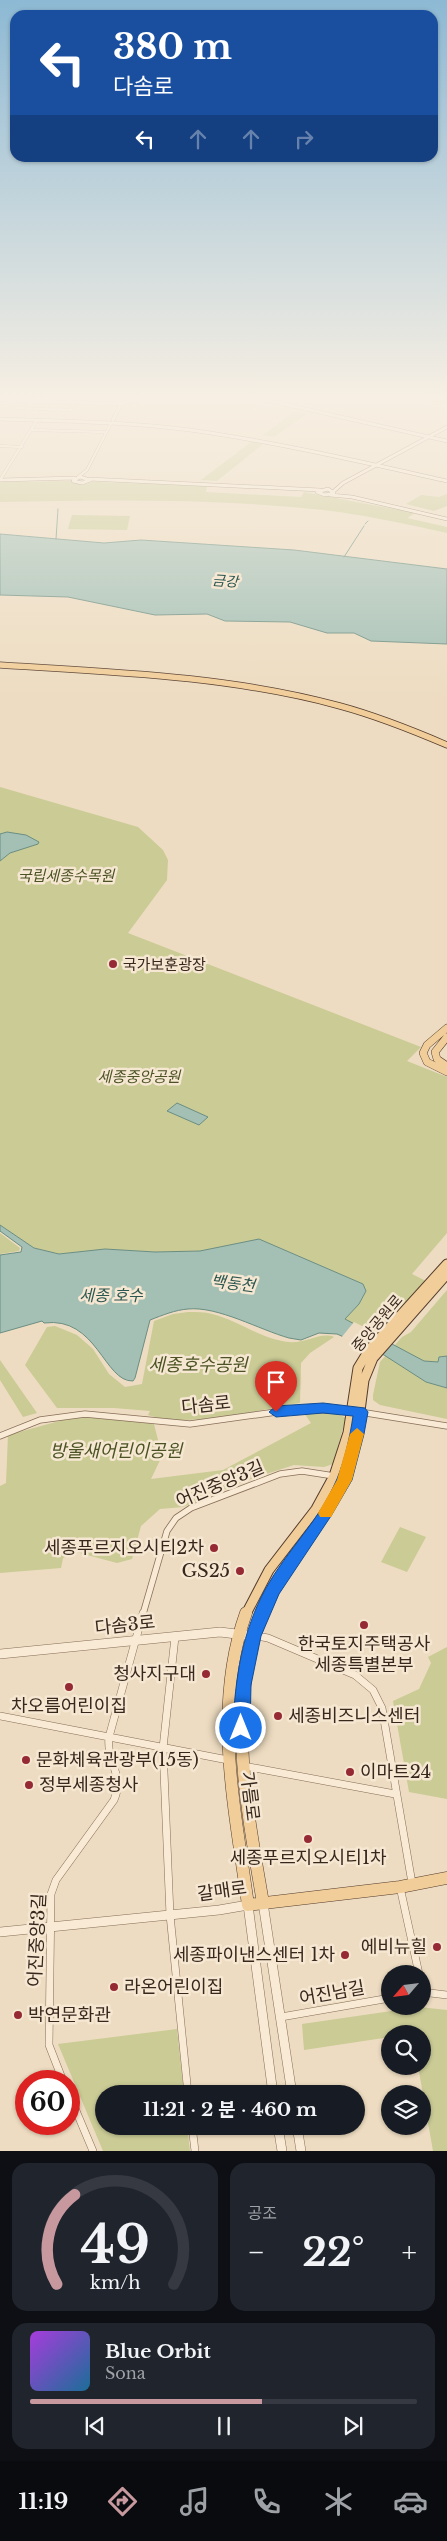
<!DOCTYPE html>
<html lang="ko">
<meta charset="utf-8">
<style>
body{margin:0;font-family:"Libre Baskerville","Noto Sans KR",serif;background:#20242c;color:#f1f3f6;height:100vh;display:flex;flex-direction:column;font-size:19px;white-space:nowrap}
*{box-sizing:border-box;margin:0}
p{font-size:16px;color:#9ea1a6}
.icon{flex:none;width:28px;height:28px;fill:none;stroke:currentColor;stroke-width:2;stroke-linecap:round;stroke-linejoin:round}
.map{position:relative;height:2151px;overflow:hidden}
.drawer{display:flex;flex-direction:column;gap:12px;padding:12px;background:#0d0f14;flex:1}
.drawer>*{flex:none}
.banner{position:absolute;left:10px;top:10px;width:428px;height:152px;border-radius:15px;box-shadow:0 1px 4px #0004;background:#1a4fa0;color:#fff;overflow:hidden}
.needle{width:32px;rotate:242deg}
.controls{position:absolute;left:381px;top:1965px;display:grid;gap:10px}
.controls a{display:grid;place-items:center;width:50px;height:50px;border-radius:50%;background:#171b24;box-shadow:0 1px 4px #0004;font-size:25px}
.speed{position:absolute;left:15px;top:2070px;display:flex;gap:10px;font-size:25px;font-weight:700;text-align:center}
.speed>*{display:grid;place-content:center;width:65px;height:65px;border-radius:50%;background:#171b24;box-shadow:0 1px 4px #0004;line-height:1}
.speed .limit{border:8px solid #d22;background:#fff;color:#111}
.pin{position:absolute;display:grid;place-items:center;width:42px;height:42px;color:#fff;margin:-51px -21px;border-radius:50% 50% 50% 0;rotate:-45deg;box-shadow:0 0 5px #0007}
.pin .icon{rotate:45deg}
.me{position:absolute;width:55px;margin:-28px;rotate:0deg;stroke-linejoin:round;filter:drop-shadow(0 0 4px #0008)}
.turn{display:flex;align-items:center;gap:18px;height:105px;padding:0 20px;font-size:22px}
.turn .icon{width:65px;height:65px;stroke-width:2.5}
.turn b{display:block;font-size:35px;line-height:42px}
.lanes{display:flex;align-items:center;height:48px;padding:0 20px;background:#0003;justify-content:center;gap:25px;direction:ltr}
.lanes .off{opacity:.35}
.big{font-size:38px;font-weight:700;line-height:1.1}
.drawer .card{flex:1;display:flex;flex-direction:column;justify-content:center;gap:8px;min-width:0;padding:0 18px;border-radius:15px;background:#20242c}
.drawer .dial{align-items:center;gap:0}
.dial svg{height:130px;overflow:visible;fill:none;stroke:#363941;stroke-width:7;stroke-linecap:round;text-anchor:middle}
.dial text{fill:#f1f3f6;stroke:none}
.song{display:flex;align-items:center;gap:15px}
.cover{width:60px;height:60px;border-radius:8px;background:linear-gradient(135deg,hsl(280 70% 55%),hsl(200 70% 35%))}
.played{height:5px;border-radius:2px;background:linear-gradient(90deg,#c8989f 60%,#363941 60%)}
.keys{display:flex;justify-content:space-around;direction:ltr}
.heat{display:flex;justify-content:space-between;align-items:center;font-size:28px;direction:ltr}
.drawer .tiles{flex:1;display:grid;gap:12px;grid-template-columns:1fr 1fr}
.card:last-child{grid-column:span 2}
.trip{position:absolute;left:95px;top:2085px;width:270px;height:50px;border-radius:25px;background:#171b24;box-shadow:0 1px 4px #0004;font-weight:700;line-height:50px;text-align:center}
.tabs{display:flex;height:80px;justify-content:space-around;align-items:center;background:#090b0e;color:#9ea1a6}
.tabs .icon{width:35px;height:35px}
.tabs .current{color:#c8989f}
.tabs b{font-size:22px;color:#f1f3f6}
.map>svg:first-child{display:block}
.green{fill:#cacb95}
.water{fill:#a4c0b5;stroke:#6b8e82}
.pier{fill:#eddcc1}
.lines{fill:none;stroke-linecap:round;stroke-linejoin:round}
.stream{stroke:#6b8e82;stroke-width:1}
.minor-far2-casing{stroke:#876d59;stroke-width:3}
.minor-far1-casing{stroke:#876d59;stroke-width:7}
.minor-casing{stroke:#876d59;stroke-width:8}
.tertiary-far1-casing{stroke:#876d59;stroke-width:4}
.tertiary-casing{stroke:#876d59;stroke-width:10}
.primary-far3-casing{stroke:#543c2d;stroke-width:7}
.primary-far2-casing{stroke:#543c2d;stroke-width:8}
.primary-far1-casing{stroke:#543c2d;stroke-width:11}
.primary-casing{stroke:#543c2d;stroke-width:13}
.trunk-casing{stroke:#543c2d;stroke-width:5}
.minor-far2{stroke:#f8ead4;stroke-width:2.5}
.minor-far1{stroke:#f8ead4;stroke-width:5.5}
.minor{stroke:#f8ead4;stroke-width:7}
.tertiary-far1{stroke:#f8ead4;stroke-width:3}
.tertiary{stroke:#f8ead4;stroke-width:9}
.primary-far3{stroke:#f1cd99;stroke-width:5.5}
.primary-far2{stroke:#f1cd99;stroke-width:7}
.primary-far1{stroke:#f1cd99;stroke-width:9}
.primary{stroke:#f1cd99;stroke-width:12}
.trunk{stroke:#e7b076;stroke-width:4.5}
.route{fill:#1a73e8;stroke:#114b97}
.slow{fill:#f59e0b}
.poi-dot{fill:#952934;stroke:#f5e7d1;stroke-width:2}
.labels{text-anchor:middle;dominant-baseline:central;stroke-width:5;stroke-linejoin:round;paint-order:stroke}
.far-water-label{font-size:14px;font-style:italic;fill:#2c5650;stroke:#f5e7d1}
.park-label{font-size:15px;font-style:italic;fill:#4b5324;stroke:#f5e7d1}
.poi-label{font-size:15px;fill:#37271d;stroke:#f5e7d1;text-anchor:start}
.street-label{font-size:15px;fill:#37271d;stroke:#f5e7d1}
.water-label{font-size:16px;font-style:italic;fill:#2c5650;stroke:#f5e7d1}
.near-park-label{font-size:18px;font-style:italic;fill:#4b5324;stroke:#f5e7d1}
.near-street-label{font-size:18px;fill:#37271d;stroke:#f5e7d1}
.near-poi-label{font-size:18px;fill:#37271d;stroke:#f5e7d1;text-anchor:start}
</style>
<div class="map">
<svg width="447" height="2151" viewBox="0 0 447 2151">
<rect width="100%" height="100%" fill="#eddcc1"/>
<path class="green" d="M295,411L307,414L274,437L263,435Z
M251,442L263,444L217,481L201,480Z
M70,481L207,486L206,492L301,497L304,492L415,513L407,518L447,527V533C411,525 375,517 339,512C228,498 111,500 0,502V482Z
M447,494V506L434,511L406,504L421,495L439,497Z
M72,515L130,516L127,530L68,529Z
M0,787L138,827L163,850L168,860L167,880L128,933L421,1047L407,1061L447,1077V1233L412,1274L426,1281L375,1335L344,1319L359,1304L366,1291L363,1284L259,1239L201,1251L155,1252L106,1249L59,1254L34,1248L0,1225Z
M0,1233L20,1248L19,1251L0,1254Z
M447,1290V1419L380,1405L373,1400V1395L380,1362L402,1337L411,1332Z
M188,1312C196,1312 205,1312 212,1314C238,1320 262,1340 289,1342C304,1344 322,1331 334,1337L310,1353L301,1363L300,1403C258,1410 187,1429 148,1415L150,1411L114,1408H57L25,1365L47,1327L55,1326L77,1335L93,1349L109,1374L125,1387L142,1384L154,1321L173,1314Z
M0,1360L37,1413L23,1417L0,1380Z
M304,1413H336L346,1418L333,1464L324,1467L294,1465L245,1481L183,1507L160,1509L141,1526L132,1559L117,1563L76,1552L63,1558L61,1568L0,1573V1486L6,1483L8,1435L85,1414L154,1424L162,1456L151,1479L223,1470L311,1423Z
M400,1527L426,1537L407,1572L381,1562Z
M447,1647V1799L409,1792L393,1701L419,1689L431,1663L428,1657Z
M419,2007L447,2010V2151H433L418,2066H422V2034H390V2037L304,2050L302,2024Z
M177,2029L184,2094H104V2126H187L190,2151H103L58,2044Z"/>
<path class="water" d="M0,534L104,543L141,540L294,550L447,569V644L371,641L354,633H327L290,622L225,621L207,614L155,615L68,597L0,595Z
M7,832L26,835L39,842L38,844L10,853L0,861V834Z
M177,1103L208,1117L199,1125L167,1111Z
M0,1225L34,1248L59,1254L105,1249L155,1252L200,1251L259,1239L363,1284L366,1291L359,1304L345,1319L424,1361L438,1362L439,1357L447,1356V1388L426,1382L384,1355L337,1334L319,1333L301,1340L289,1338C260,1330 218,1306 188,1309C175,1310 163,1315 150,1320L135,1378L133,1381C104,1382 97,1316 44,1323L42,1321L0,1333V1255L21,1252L22,1247L0,1231Z"/>
<path class="pier" d="M354,1322L372,1331L359,1346L341,1338Z"/>
<g class="lines">
<path class="stream" d="M365,524L368,521
M56,539L58,509
M344,557L364,526"/>
<g class="minor-far2-casing">
<path id="minor-far2" d="M21,401L16,408L71,410L75,402
M33,430L105,432
M0,446L22,447
M78,477L87,470L111,423
M0,480L37,420"/>
</g>
<g class="minor-far1-casing">
<path id="minor-far1" d="M360,1412L447,1426
M0,1436L40,1420L85,1414L190,1424L298,1409L352,1411
M143,1614L167,1531L176,1518L191,1508L280,1474L302,1471L334,1476"/>
</g>
<g class="minor-casing">
<path id="minor" d="M257,1636L268,1638L355,1675L373,1690L382,1708L412,1883
M175,1637L163,1748L170,1915L188,2094
M0,1716L228,1760
M244,1766L395,1794
M400,1887L419,1974
M422,1992L447,1995
M281,2017L390,1998
M63,2081L49,2045L51,1894L56,1880L114,1800C125,1775 106,1762 109,1737L143,1613
M69,2094L93,2151
M192,2126L195,2151"/>
</g>
<g class="tertiary-far1-casing">
<path id="tertiary-far1" d="M257,398L447,441
M0,400L121,404L144,398
M0,419C64,421 127,422 190,430C276,442 362,462 447,481
M113,420L121,404
M80,477L90,480L82,483L73,481Z
M89,479L320,490
M0,480L75,478
M328,489L334,493L325,495L317,492Z
M334,491L343,483L447,427
M330,495L352,497L447,519"/>
</g>
<g class="tertiary-casing">
<path id="tertiary" d="M0,1654L220,1632L253,1636
M263,1903L292,2094
M0,1932L219,1910L248,1905L273,2094
M278,2126L282,2151
M297,2126L301,2151"/>
</g>
<g class="primary-far3-casing">
<path id="primary-far3" d="M0,665C113,672 230,676 340,706C377,716 412,730 447,745"/>
</g>
<g class="primary-far2-casing">
<path id="primary-far2" d="M447,1028L427,1045L423,1053L427,1062L447,1072
M447,1037L435,1052L437,1059L447,1066"/>
</g>
<g class="primary-far1-casing">
<path id="primary-far1" d="M246,1614L269,1570L316,1509L334,1476L348,1433L358,1368L369,1350L447,1264
M263,1614L280,1579L323,1517L344,1482L356,1442L364,1380L373,1358L447,1274"/>
</g>
<g class="primary-casing">
<path id="primary" d="M246,1613C212,1708 235,1808 248,1905L400,1887L447,1878
M263,1903C247,1808 225,1705 263,1613"/>
</g>
<g class="trunk-casing">
<path id="trunk" d="M427,398L447,401"/>
</g>
<use href="#minor-far2" class="minor-far2"/>
<use href="#minor-far1" class="minor-far1"/>
<use href="#minor" class="minor"/>
<use href="#tertiary-far1" class="tertiary-far1"/>
<use href="#tertiary" class="tertiary"/>
<use href="#primary-far3" class="primary-far3"/>
<use href="#primary-far2" class="primary-far2"/>
<use href="#primary-far1" class="primary-far1"/>
<use href="#primary" class="primary"/>
<use href="#trunk" class="trunk"/>
</g>
<linearGradient id="sky" x2="0" y2="1"><stop stop-color="#8db9d4"/><stop offset="0.57" stop-color="#f7efe3"/><stop offset="1" stop-color="#f7efe3" stop-opacity="0"/></linearGradient>
<rect width="447" height="699" fill="url(#sky)"/>
<path class="route" d="M323,1403L365,1408L368,1412L364,1434L352,1480L331,1516L279,1594L261,1636L251,1685L250,1728L247,1733L241,1735L235,1733L233,1728C235,1678 242,1632 266,1588C287,1550 321,1519 337,1479C345,1459 350,1437 353,1416L323,1413L276,1417L269,1412L276,1406Z"/>
<path class="slow" d="M357,1428L364,1434L352,1480L331,1517H320L318,1513L337,1480L350,1434Z"/>
<g class="poi-dot">
<circle cx="113" cy="964" r="5"/>
<circle cx="214" cy="1548" r="5"/>
<circle cx="240" cy="1571" r="5"/>
<circle cx="364" cy="1625" r="5"/>
<circle cx="206" cy="1674" r="5"/>
<circle cx="69" cy="1687" r="5"/>
<circle cx="278" cy="1716" r="5"/>
<circle cx="26" cy="1760" r="5"/>
<circle cx="350" cy="1772" r="5"/>
<circle cx="29" cy="1785" r="5"/>
<circle cx="308" cy="1839" r="5"/>
<circle cx="437" cy="1947" r="5"/>
<circle cx="345" cy="1955" r="5"/>
<circle cx="114" cy="1987" r="5"/>
<circle cx="18" cy="2015" r="5"/>
</g>
<g class="labels">
<g class="far-water-label">
<text transform="translate(225 581) rotate(4)">금강</text>
</g>
<g class="park-label">
<text x="66" y="875">국립세종수목원</text>
<text x="139" y="1076">세종중앙공원</text>
</g>
<g class="poi-label">
<text x="123" y="964">국가보훈광장</text>
</g>
<g class="street-label">
<text transform="translate(377 1323) rotate(-50)">중앙공원로</text>
</g>
<g class="water-label">
<text transform="translate(233 1283) rotate(7)">백동천</text>
<text x="111" y="1295">세종 호수</text>
</g>
<g class="near-park-label">
<text x="198" y="1365">세종호수공원</text>
<text x="116" y="1451">방울새어린이공원</text>
</g>
<g class="near-street-label">
<text transform="translate(206 1405) rotate(-6)">다솜로</text>
<text transform="translate(220 1484) rotate(-23)">어진중앙3길</text>
<text transform="translate(125 1625) rotate(-6)">다솜3로</text>
<text transform="translate(250 1796) rotate(83)">가름로</text>
<text transform="translate(222 1891) rotate(-8)">갈매로</text>
<text transform="translate(37 1940) rotate(-87)">어진중앙3길</text>
<text transform="translate(332 1993) rotate(-10)">어진남길</text>
</g>
<g class="near-poi-label">
<text x="204" y="1548" text-anchor="end">세종푸르지오시티2차</text>
<text x="230" y="1571" text-anchor="end">GS25</text>
<text x="364" y="1644" text-anchor="middle">한국토지주택공사<tspan x="364" dy="21">세종특별본부</tspan></text>
<text x="196" y="1674" text-anchor="end">청사지구대</text>
<text x="69" y="1706" text-anchor="middle">차오름어린이집</text>
<text x="288" y="1716">세종비즈니스센터</text>
<text x="36" y="1760">문화체육관광부(15동)</text>
<text x="360" y="1772">이마트24</text>
<text x="39" y="1785">정부세종청사</text>
<text x="308" y="1858" text-anchor="middle">세종푸르지오시티1차</text>
<text x="427" y="1947" text-anchor="end">에비뉴힐</text>
<text x="335" y="1955" text-anchor="end">세종파이낸스센터 1차</text>
<text x="124" y="1987">라온어린이집</text>
<text x="28" y="2015">박연문화관</text>
</g>
</g>
</svg>
<div class="controls">
<a><svg class="needle" viewBox="-14 -14 28 28"><path d="M0-13l5 13h-10z" fill="#e53935"/><path d="M0 13l5-13h-10z" fill="#9ea1a6"/></svg></a>
<a><svg class="icon" aria-label="search" viewBox="0 0 24 24"><circle cx="10" cy="10" r="6"/><path d="M15 15l6 6"/></svg></a>
<a><svg class="icon" aria-label="layers" viewBox="0 0 24 24"><path d="M12 4l9 5-9 5-9-5zM3 14l9 5 9-5"/></svg></a>
</div>
<div class="speed"><div class="limit">60</div></div>
<div class="pin" style="left:276px;top:1412px;background:#d93025"><svg class="icon" aria-label="arrive" viewBox="0 0 24 24"><path d="M6 21V4h12l-3 4 3 4H6"/></svg></div>
<svg class="me" style="left:241px;top:1728px" viewBox="-20 -20 40 40"><circle r="17" fill="#1a73e8" stroke="#fff" stroke-width="3"/><path d="M0-11L8 9 0 5-8 9z" fill="#fff"/></svg>
<div class="trip">11:21 · 2 분 · 460 m</div>
<div class="banner">
<div class="turn"><svg class="icon" aria-label="left" viewBox="0 0 24 24"><path d="M17 20v-9H6M10 6l-5 5 5 5"/></svg><div><b>380 m</b>다솜로</div></div>
<div class="lanes"><svg class="icon" aria-label="left" viewBox="0 0 24 24"><path d="M17 20v-9H6M10 6l-5 5 5 5"/></svg><svg class="icon off" aria-label="ahead" viewBox="0 0 24 24"><path d="M12 20V5M6 11l6-6 6 6"/></svg><svg class="icon off" aria-label="ahead" viewBox="0 0 24 24"><path d="M12 20V5M6 11l6-6 6 6"/></svg><svg class="icon off" aria-label="right" viewBox="0 0 24 24"><path d="M7 20v-9h11M14 6l5 5-5 5"/></svg></div>
</div>
</div>
<section class="drawer">
<div class="tiles">
<div class="card dial"><svg viewBox="0 0 100 80">
<path d="M14 69A42 42 0 1 1 86 69"/>
<path d="M14 69A42 42 0 0 1 25 14" stroke="#c8989f"/>
<text x="50" y="56" font-size="32" font-weight="700">49</text>
<text x="50" y="72" font-size="11">km/h</text>
</svg></div>
<div class="card"><p>공조</p>
<div class="heat"><a>−</a><b class="big">22°</b><a>+</a></div>
</div>
<div class="card">
<div class="song"><i class="cover"></i><div><b>Blue Orbit</b><p>Sona</p></div></div>
<div class="played"></div>
<div class="keys"><svg class="icon" aria-label="previous" viewBox="0 0 24 24"><path d="M18 5L8 12l10 7zM5 5v14"/></svg><svg class="icon" aria-label="pause" viewBox="0 0 24 24"><path d="M8 5v14M16 5v14"/></svg><svg class="icon" aria-label="next" viewBox="0 0 24 24"><path d="M6 5l10 7-10 7zM19 5v14"/></svg></div>
</div>
</div>
</section>
<nav class="tabs">
<b>11:19</b>
<svg class="icon current" aria-label="directions" viewBox="0 0 24 24"><path d="M12 3l9 9-9 9-9-9zM9 14v-3h6M13 9l2 2-2 2"/></svg>
<svg class="icon" aria-label="music" viewBox="0 0 24 24"><path d="M9 18V5l10-2v13"/><circle cx="6" cy="18" r="3"/><circle cx="16" cy="16" r="3"/></svg>
<svg class="icon" aria-label="phone" viewBox="0 0 24 24"><path d="M5 4h4l2 5-3 2q2 4 5 5l2-3 5 2v4C11 20 4 13 5 4z"/></svg>
<svg class="icon" aria-label="climate" viewBox="0 0 24 24"><path d="M12 3v18M4 7l16 10M4 17L20 7"/></svg>
<svg class="icon" aria-label="car" viewBox="0 0 24 24"><path d="M5 17H2v-5l4-1 3-4h7l3 4 3 1v5h-3M9 17h6M6 11h13"/><circle cx="7" cy="17" r="2"/><circle cx="17" cy="17" r="2"/></svg>
</nav>
